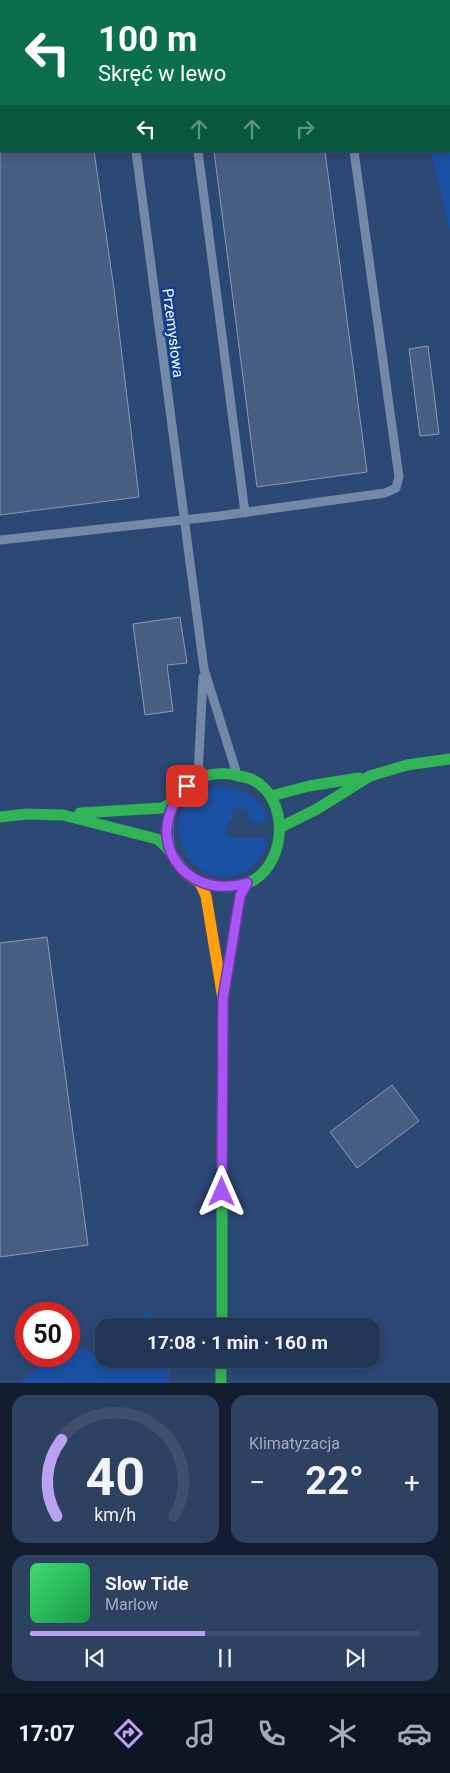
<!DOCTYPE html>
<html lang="pl">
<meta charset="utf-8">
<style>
body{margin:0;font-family:Roboto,sans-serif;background:#2d4161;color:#f1f3f6;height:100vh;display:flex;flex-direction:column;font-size:19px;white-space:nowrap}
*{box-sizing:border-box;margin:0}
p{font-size:16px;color:#a2abba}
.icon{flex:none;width:28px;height:28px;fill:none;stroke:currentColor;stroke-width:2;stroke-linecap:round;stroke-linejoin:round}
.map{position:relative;height:1383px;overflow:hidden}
.details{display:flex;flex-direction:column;gap:12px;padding:12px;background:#121e30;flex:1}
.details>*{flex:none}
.hud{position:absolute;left:0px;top:0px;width:450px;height:152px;box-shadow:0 2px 12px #0003,0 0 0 1px #3e506d;background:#0b6e4f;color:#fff;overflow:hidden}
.speed{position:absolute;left:15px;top:1302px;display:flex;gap:10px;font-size:25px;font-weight:700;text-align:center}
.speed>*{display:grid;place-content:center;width:65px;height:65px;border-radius:50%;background:#213657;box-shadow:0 2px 12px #0003,0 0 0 1px #3e506d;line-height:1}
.speed .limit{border:8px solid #d22;background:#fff;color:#111}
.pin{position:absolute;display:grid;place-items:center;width:42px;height:42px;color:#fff;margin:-21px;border-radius:10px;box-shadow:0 2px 8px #0006}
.me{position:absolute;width:55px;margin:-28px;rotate:0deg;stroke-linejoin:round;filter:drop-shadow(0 0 4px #0008)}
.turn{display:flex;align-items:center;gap:18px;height:105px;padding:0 15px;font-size:22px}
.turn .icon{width:65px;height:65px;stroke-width:2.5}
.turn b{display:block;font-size:35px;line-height:42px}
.lanes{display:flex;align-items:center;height:48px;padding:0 15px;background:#0003;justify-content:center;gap:25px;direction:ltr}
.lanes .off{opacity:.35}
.big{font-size:38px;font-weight:700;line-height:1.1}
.details .tile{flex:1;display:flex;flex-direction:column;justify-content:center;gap:8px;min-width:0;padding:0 18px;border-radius:15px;background:#2d4161}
.details .dial{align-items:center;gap:0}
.dial svg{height:130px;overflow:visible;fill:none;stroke:#3e506d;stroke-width:7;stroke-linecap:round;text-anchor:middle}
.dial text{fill:#f1f3f6;stroke:none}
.song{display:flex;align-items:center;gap:15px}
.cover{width:60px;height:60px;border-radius:8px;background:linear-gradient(135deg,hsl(140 70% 55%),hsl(140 70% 35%))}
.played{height:5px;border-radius:2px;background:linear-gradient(90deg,#bca0f2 45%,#3e506d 45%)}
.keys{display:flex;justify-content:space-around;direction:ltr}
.heat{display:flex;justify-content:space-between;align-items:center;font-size:28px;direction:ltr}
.details .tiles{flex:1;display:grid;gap:12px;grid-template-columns:1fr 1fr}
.tile:last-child{grid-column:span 2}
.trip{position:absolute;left:95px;top:1318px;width:285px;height:50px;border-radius:15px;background:#213657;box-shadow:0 2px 12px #0003,0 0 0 1px #3e506d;font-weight:700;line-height:50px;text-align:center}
.dock{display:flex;height:80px;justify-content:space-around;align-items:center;background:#0d1623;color:#a2abba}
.dock .icon{width:35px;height:35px}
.dock .on{color:#bca0f2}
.dock b{font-size:22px;color:#f1f3f6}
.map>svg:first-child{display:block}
.green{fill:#1a51a4}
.building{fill:#485e82;stroke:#899ab5}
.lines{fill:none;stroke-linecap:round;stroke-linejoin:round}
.lane{stroke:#7489a7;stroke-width:9}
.fast{stroke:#30b455;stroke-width:11}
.slow{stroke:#ff9f0a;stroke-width:11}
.route-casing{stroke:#6d37a1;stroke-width:12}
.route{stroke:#a855f7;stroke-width:9}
.labels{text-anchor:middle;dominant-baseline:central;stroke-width:5;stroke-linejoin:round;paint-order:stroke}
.street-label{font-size:15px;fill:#fff;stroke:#0f4191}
</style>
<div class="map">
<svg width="450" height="1383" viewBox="0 0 450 1383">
<rect width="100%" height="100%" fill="#2c4874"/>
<path class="green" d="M389,0H450V232L431,151H449V1Z
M218,786C239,787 263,796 267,819L263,823H253L248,817L247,809H233V818L227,823V838H263L267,845C221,934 124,813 218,786Z
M148,1311L160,1321L163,1326H126Z
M104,1343V1359H170V1383H18L55,1356H69L71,1345L90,1352Z"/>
<path class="building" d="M0,151H94L114,289L139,497L0,515Z
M214,151H325L367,472L257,487Z
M428,346L439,434L420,436L409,349Z
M180,617L187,663L167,665L173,711L145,715L133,624Z
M47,937L88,1245L0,1257V943Z
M392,1085L419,1121L357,1168L330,1132Z"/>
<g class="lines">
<path class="lane" d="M117,0V1
M178,0V1
M333,0V1
M0,40H1
M136,151L204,669L236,771
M198,151L245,513
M0,540L219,516L385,493L396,488L399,477L354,151
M198,776L203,677"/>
<path class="fast" d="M271,796L309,786L359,778
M80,813L162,808L174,802
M0,817L27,814L63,815L157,839C175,851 181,877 202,883C219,888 239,889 254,880C287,860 289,798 253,780C248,777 241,777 235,775C218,771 199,775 186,787C168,805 165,826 170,850
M281,827L317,809L370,776L407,765L450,759
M226,980L240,896L247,883
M222,1326V1170
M221,1359V1383"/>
<path class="slow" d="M200,883L206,896L223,999L222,1170"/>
</g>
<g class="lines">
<g class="route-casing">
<path id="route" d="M187,786C140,835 182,902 247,883L240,896L223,999L222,1192"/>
</g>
<use href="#route" class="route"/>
</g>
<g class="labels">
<g class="street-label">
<text transform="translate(173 333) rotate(83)">Przemysłowa</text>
</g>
</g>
</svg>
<div class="speed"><div class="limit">50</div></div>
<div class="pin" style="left:187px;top:786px;background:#d93025"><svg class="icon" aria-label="arrive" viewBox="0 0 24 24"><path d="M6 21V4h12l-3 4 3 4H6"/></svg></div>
<svg class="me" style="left:222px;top:1192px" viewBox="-20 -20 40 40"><path d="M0-17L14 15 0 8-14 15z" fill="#a855f7" stroke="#fff" stroke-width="4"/></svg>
<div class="trip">17:08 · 1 min · 160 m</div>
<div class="hud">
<div class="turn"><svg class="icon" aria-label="left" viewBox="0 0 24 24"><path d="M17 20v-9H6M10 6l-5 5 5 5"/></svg><div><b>100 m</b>Skręć w lewo</div></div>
<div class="lanes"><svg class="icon" aria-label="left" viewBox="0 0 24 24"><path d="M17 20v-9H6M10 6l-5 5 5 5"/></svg><svg class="icon off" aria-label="ahead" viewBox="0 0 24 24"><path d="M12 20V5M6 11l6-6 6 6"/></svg><svg class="icon off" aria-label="ahead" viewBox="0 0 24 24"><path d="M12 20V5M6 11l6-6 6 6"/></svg><svg class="icon off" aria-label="right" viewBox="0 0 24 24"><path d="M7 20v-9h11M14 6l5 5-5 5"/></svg></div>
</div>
</div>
<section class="details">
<div class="tiles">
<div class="tile dial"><svg viewBox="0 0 100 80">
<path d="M14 69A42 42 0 1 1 86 69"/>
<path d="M14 69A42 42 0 0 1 17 22" stroke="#bca0f2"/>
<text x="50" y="56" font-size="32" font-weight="700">40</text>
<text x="50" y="72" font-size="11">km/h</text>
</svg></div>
<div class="tile"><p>Klimatyzacja</p>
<div class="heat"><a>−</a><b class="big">22°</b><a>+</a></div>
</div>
<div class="tile">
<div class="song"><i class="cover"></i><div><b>Slow Tide</b><p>Marlow</p></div></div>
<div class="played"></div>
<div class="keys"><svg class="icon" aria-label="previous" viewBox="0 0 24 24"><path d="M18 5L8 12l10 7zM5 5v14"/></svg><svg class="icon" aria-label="pause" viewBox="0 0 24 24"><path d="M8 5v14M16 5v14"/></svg><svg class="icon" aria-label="next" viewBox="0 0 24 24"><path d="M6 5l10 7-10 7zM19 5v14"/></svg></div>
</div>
</div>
</section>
<nav class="dock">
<b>17:07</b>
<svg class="icon on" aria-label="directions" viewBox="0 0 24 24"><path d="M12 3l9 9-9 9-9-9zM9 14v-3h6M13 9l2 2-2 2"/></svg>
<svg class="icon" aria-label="music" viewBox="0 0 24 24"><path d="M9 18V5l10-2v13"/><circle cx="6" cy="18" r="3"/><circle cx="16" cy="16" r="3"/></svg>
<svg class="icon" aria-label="phone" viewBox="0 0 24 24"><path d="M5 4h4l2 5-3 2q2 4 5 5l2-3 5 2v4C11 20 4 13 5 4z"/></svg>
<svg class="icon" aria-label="climate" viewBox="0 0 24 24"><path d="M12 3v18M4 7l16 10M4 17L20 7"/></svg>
<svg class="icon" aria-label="car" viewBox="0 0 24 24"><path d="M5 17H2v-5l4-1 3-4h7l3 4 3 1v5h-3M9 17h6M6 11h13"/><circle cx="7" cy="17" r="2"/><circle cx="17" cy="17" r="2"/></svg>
</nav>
